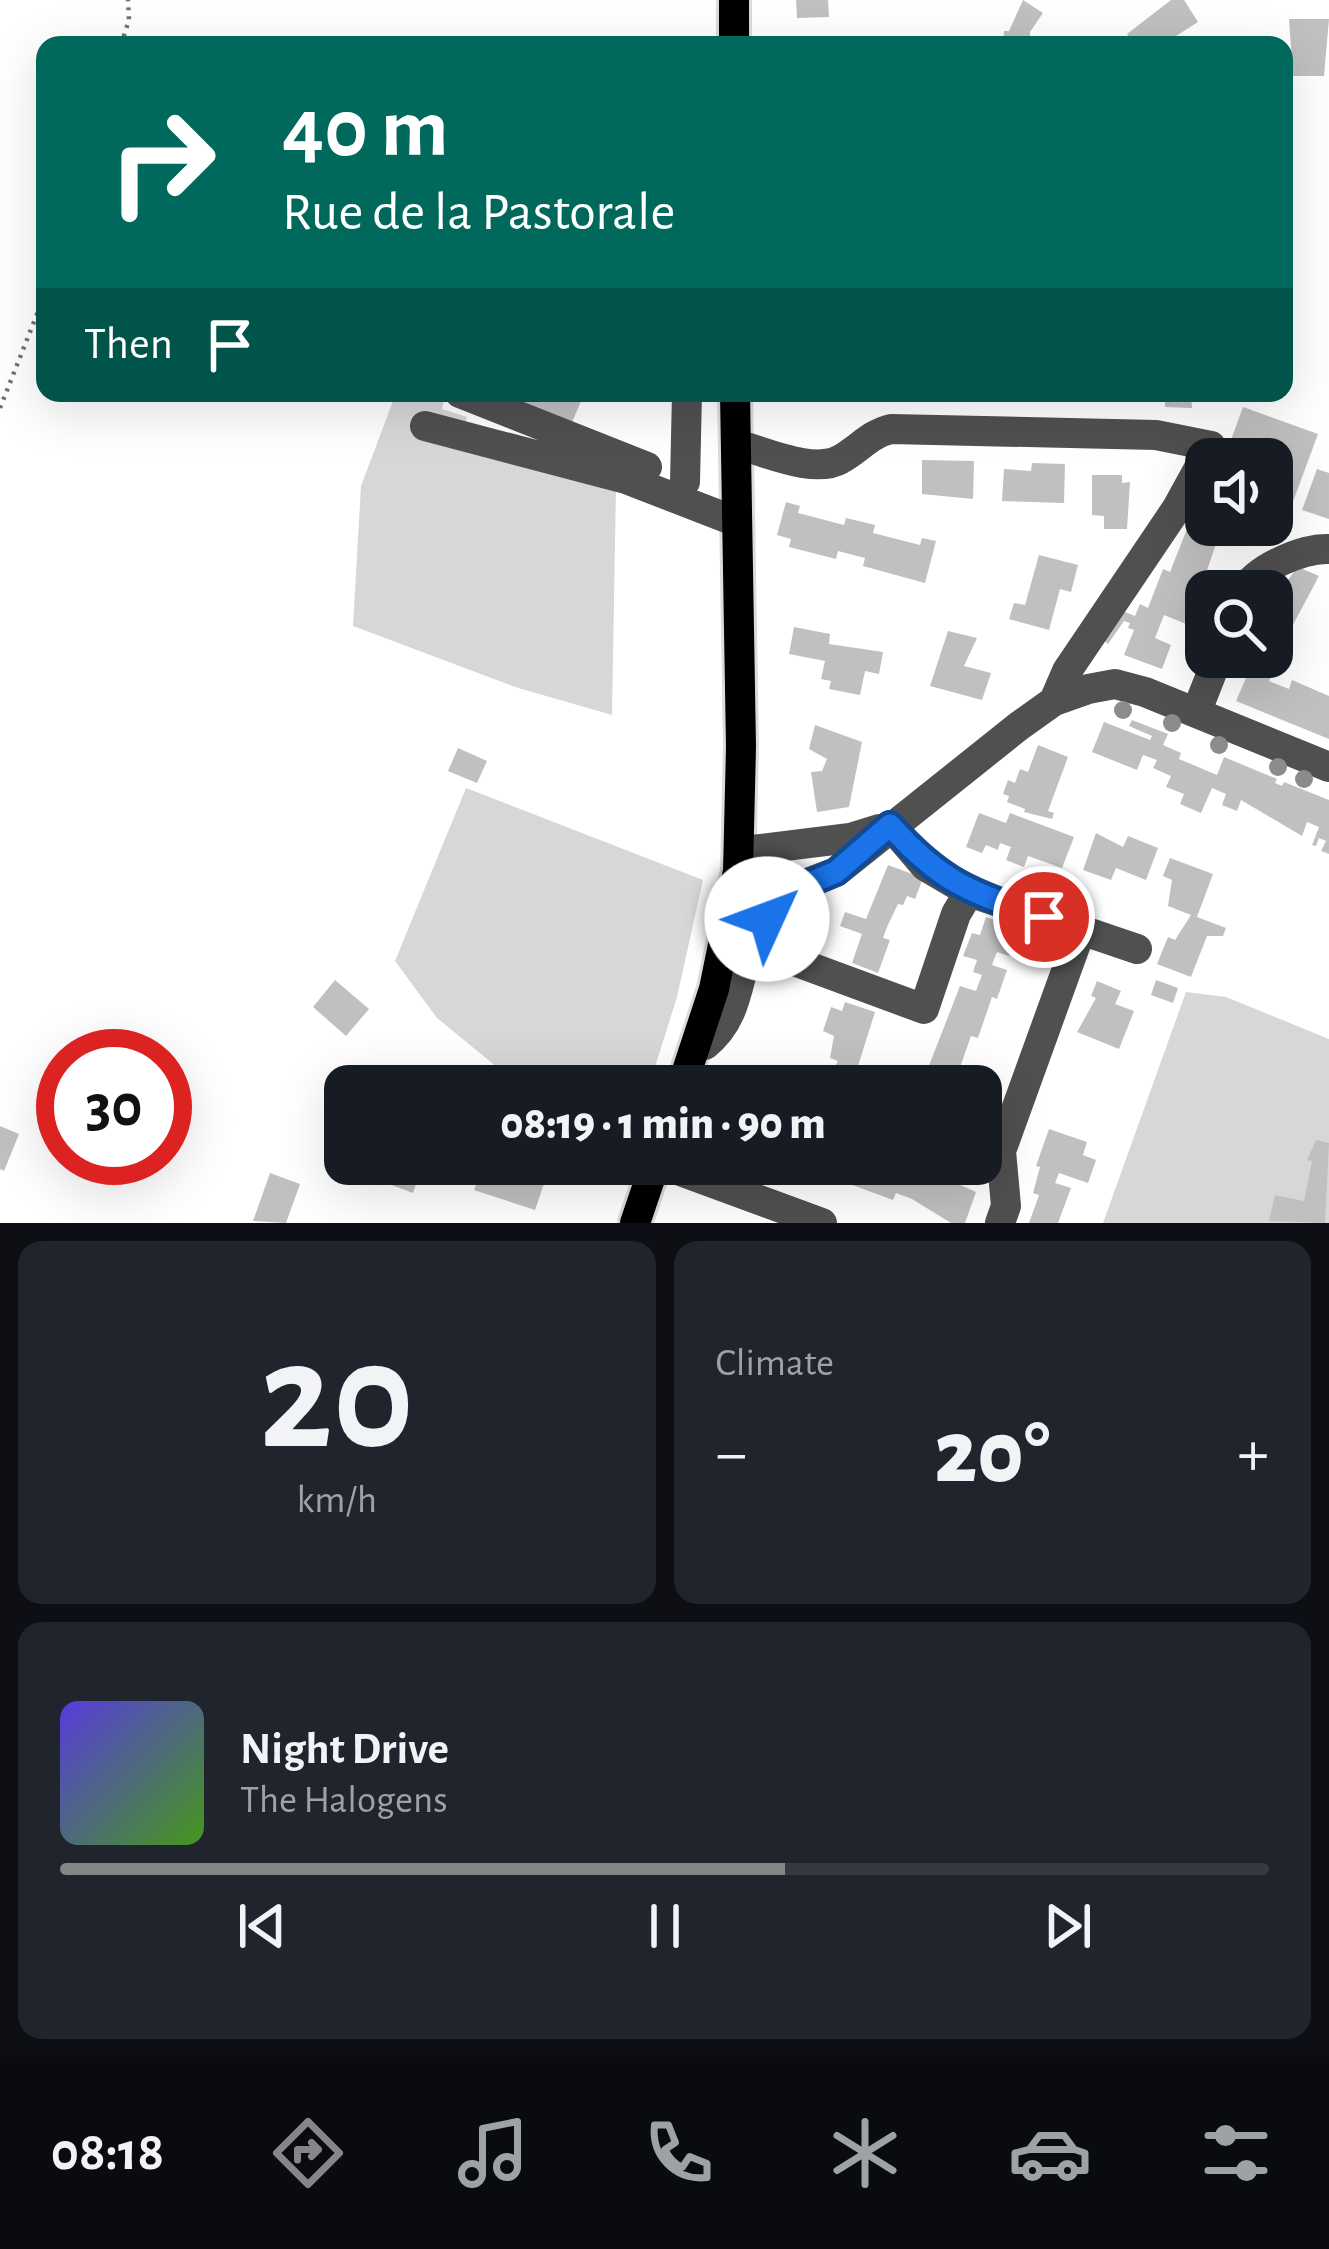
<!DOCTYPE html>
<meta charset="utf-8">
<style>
body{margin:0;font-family:"Alegreya Sans",sans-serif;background:#20242c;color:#f1f3f6;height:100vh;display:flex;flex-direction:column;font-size:45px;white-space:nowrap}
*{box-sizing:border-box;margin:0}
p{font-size:39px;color:#9ea1a6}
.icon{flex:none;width:66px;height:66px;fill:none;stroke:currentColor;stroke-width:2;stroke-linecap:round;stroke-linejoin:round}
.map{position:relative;height:1223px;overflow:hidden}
.sheet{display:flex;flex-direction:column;gap:18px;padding:18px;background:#0d0f14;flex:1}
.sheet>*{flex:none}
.top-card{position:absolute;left:36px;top:36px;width:1257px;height:366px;border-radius:24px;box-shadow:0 12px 48px #0002;background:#00695c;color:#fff;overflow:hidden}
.buttons{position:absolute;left:1185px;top:438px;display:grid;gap:24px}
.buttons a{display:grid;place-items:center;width:108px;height:108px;border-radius:24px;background:#171b24;box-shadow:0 12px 48px #0002;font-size:60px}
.speed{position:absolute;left:36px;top:1029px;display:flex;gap:24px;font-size:60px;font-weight:700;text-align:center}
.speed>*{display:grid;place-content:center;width:156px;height:156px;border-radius:50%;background:#171b24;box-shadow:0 12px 48px #0002;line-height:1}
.speed .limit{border:18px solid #d22;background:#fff;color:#111}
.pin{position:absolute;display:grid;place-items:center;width:102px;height:102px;color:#fff;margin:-51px;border:6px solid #fff;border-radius:50%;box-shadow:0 3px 12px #0007}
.me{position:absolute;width:132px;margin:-66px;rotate:47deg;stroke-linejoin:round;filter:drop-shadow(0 0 9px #0008)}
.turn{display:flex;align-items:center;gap:42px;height:252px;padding:0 48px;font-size:54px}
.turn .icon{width:156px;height:156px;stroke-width:2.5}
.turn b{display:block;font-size:84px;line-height:102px}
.then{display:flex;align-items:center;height:114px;padding:0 48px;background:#0003;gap:24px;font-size:45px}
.big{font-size:90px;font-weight:800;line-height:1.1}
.sheet .tile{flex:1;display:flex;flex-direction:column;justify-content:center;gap:18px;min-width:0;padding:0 42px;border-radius:24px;background:#20242c}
.sheet .dial{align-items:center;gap:0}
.dial b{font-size:156px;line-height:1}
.song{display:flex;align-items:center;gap:36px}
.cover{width:144px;height:144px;border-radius:18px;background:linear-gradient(135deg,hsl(250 70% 55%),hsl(100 70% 35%))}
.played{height:12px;border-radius:6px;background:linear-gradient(90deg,#858687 60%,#363941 60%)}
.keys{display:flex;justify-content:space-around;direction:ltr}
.heat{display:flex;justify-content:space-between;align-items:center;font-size:66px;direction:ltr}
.sheet .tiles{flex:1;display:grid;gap:18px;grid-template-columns:1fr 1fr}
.tile:last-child{grid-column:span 2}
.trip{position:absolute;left:324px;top:1065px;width:678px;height:120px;border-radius:24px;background:#171b24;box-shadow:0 12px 48px #0002;font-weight:800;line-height:120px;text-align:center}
.tabs{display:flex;height:192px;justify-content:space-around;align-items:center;background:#090b0e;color:#9ea1a6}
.tabs .icon{width:84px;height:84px}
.tabs .selected{color:#858687}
.tabs b{font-size:54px;color:#f1f3f6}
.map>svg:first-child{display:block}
.green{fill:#d7d7d7}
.building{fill:#c0c0c0}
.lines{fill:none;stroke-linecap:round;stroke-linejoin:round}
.major-casing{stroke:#dbdbdb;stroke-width:36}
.path{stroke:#727272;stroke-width:4.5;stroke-dasharray:3 6;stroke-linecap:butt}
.minor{stroke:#505050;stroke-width:30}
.major{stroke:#000;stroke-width:30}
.tree{fill:#8c8c8c}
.route-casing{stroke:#114b97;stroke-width:30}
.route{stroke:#1a73e8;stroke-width:21}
</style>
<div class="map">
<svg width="1329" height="1223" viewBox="0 0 1329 1223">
<rect width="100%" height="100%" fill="#fff"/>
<path class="green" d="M396,393L445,395L442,409L467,417L461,437L616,486L612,715L515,687L353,626L361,486Z
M466,788L703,880L677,997L649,1086H520L437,1018L395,961Z
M1186,992L1226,997L1329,1039V1223H1103Z"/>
<path class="building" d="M796,0H828L829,17L797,18Z
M1023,0L1043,13L1030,32V45H1003L1004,31H1009Z
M1171,0H1184L1198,22L1162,45H1134L1127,34Z
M1289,19H1329L1324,76H1293Z
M527,393H606L602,402L584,394L568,432L519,412Z
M1165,393H1191L1192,408L1165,407Z
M1243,407L1318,434L1284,526L1272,522V459H1224Z
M922,460L974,461L973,499L922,494Z
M1032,463L1065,464L1064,503L1002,501L1004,469L1031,471Z
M1317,469L1329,473V519L1302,510Z
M1092,475H1122V483L1130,482L1127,529H1104V516L1092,515Z
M786,502L800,506L798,513L844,525L846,518L875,525L873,533L920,545L922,538L936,541L925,583L863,566L865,558L838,551L836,559L789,547L791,539L777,535Z
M1197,520L1216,527L1212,539L1217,541L1202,585L1196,582L1189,600L1195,602L1186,624L1164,615L1155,638L1171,645L1162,669L1124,655L1134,630L1128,628L1130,623L1124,621L1108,644L1102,639L1122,611L1135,616L1140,604L1148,608L1163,569L1170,572L1187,529L1192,532Z
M1039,555L1078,565L1071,592L1060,589L1049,630L1009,619L1014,603L1025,605Z
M1298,567L1319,576L1287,636L1272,629V599L1281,578L1287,581Z
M794,627L830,634L829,644L883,652L879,674L865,671L860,695L829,689L831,681L821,679L825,661L789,654Z
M948,631L977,638L964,666L991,673L982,700L930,686Z
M1253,662L1274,671L1269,681L1289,689L1292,680L1329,696V739L1236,701Z
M1132,720L1168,734L1163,745L1181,753L1179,759L1217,775L1224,757L1277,779L1275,783L1282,786L1284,782L1329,800V854L1321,851L1326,841L1319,838L1316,846L1312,845L1319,827L1307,822L1302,836L1241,800L1237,811L1222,805L1226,794L1212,788L1201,813L1180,804L1184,794L1166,787L1171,776L1153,768L1157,760L1143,755L1137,770L1092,752L1104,722L1150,740L1152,736L1129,726Z
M815,725L862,742L849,807L817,812L811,772L822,771L827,759L809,749Z
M1038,745L1068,757L1048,811L1054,813L1052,819L1024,812L1025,809L1007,802L1009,796L1003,794L1008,780L1015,783L1020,769L1028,772Z
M458,748L487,761L477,783L448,771Z
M979,813L1006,823L1010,813L1074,837L1062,868L1028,856L1024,867L1006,860L1011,847L1000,843L998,850L986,845L982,853L966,847Z
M1096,833L1123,847L1128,836L1158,848L1146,880L1116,868L1111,880L1083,870Z
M1170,858L1213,874L1197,917L1226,928L1223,936H1207L1191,977L1157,964L1168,937L1175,940L1191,915L1168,906L1172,880L1163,876Z
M888,865L923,878L915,899L907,896L903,905L898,904L887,927L883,938L890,940L878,973L852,963L862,934L840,926L845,912L866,919Z
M986,917L1015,927L1009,956L997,952L992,965L1007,970L997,999L992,997L978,1038L971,1036L958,1073L953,1071L947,1086H921L960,986L976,991L982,975L973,972L977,960L963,956L972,933L980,935Z
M335,980L369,1009L346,1036L313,1007Z
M1156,980L1178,988L1173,1003L1151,995Z
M1097,981L1121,991L1115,1004L1134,1011L1119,1049L1077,1032L1096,998L1091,996Z
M845,1002L875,1012L858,1066L876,1073L871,1086H824L838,1061L830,1058L834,1036L823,1031L831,1007L842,1011Z
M0,1126L19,1134L4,1171L0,1169Z
M1049,1129L1087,1142L1083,1155L1096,1160L1088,1183L1059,1173L1055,1183L1071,1188L1058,1223H1029L1039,1195L1033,1193L1040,1167L1036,1166Z
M1316,1140L1329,1143L1325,1223L1269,1221L1275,1195L1304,1201L1312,1161L1307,1160Z
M335,1164H423L413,1193Z
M484,1164L550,1166L535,1210L474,1190Z
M829,1164H913L976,1192L965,1223H951L912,1199L896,1193L893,1200L847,1183L851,1173Z
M270,1173L300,1184L286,1223L253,1221Z"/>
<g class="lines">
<g class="major-casing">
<path id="major" d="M734,0V45
M682,1086L714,989L738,871L741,747L735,393
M635,1223L655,1164"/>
</g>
<path class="path" d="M121,45L129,20L128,0
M0,408L45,294"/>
<path class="minor" d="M460,393L647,467
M425,426L626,479L737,522
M736,444C764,451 814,475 841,459C859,449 870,434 891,429L1156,435L1211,446L1177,508L1067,671L1054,701
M685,482L687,393
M1244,591C1256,568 1303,548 1329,549
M1196,713L1218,657
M890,825L925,866L969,892L1081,930L1001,1151L1006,1206L1000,1223
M743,846L748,880L776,895L836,872L1019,726L1054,701L1088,689L1115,684L1145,692L1329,767
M738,871L752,850L850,838L879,829
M739,929L775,954L924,1009L956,914L969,892
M1081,930L1137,949
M705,1045C739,1018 737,979 751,941C757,925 774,909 784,894
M661,1164L822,1223"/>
<use href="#major" class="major"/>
</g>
<g class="tree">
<circle cx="1123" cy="710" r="9"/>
<circle cx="1172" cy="723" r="9"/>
<circle cx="1219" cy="745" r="9"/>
<circle cx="1278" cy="767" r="9"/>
<circle cx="1304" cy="779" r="9"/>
</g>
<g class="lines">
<g class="route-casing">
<path id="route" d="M767,919L784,894L836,872L890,825C941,883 972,893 1044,917"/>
</g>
<use href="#route" class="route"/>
</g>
</svg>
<div class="buttons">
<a><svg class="icon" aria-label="sound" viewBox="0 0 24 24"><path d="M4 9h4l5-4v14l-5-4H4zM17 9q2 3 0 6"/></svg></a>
<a><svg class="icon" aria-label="search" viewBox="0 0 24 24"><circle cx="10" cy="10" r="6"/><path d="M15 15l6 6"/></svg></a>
</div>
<div class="speed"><div class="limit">30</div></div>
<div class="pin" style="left:1044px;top:917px;background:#d93025"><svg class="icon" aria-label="arrive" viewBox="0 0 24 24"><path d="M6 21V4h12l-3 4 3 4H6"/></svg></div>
<svg class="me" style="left:767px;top:919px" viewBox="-20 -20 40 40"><circle r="19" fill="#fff"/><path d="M0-13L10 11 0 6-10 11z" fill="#1a73e8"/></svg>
<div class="trip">08:19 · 1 min · 90 m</div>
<div class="top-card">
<div class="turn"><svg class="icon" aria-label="right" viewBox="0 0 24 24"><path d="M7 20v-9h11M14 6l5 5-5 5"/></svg><div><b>40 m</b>Rue de la Pastorale</div></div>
<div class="then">Then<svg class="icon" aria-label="arrive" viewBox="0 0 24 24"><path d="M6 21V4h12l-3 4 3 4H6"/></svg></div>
</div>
</div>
<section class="sheet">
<div class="tiles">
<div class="tile dial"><b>20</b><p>km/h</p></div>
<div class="tile"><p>Climate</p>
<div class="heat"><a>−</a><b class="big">20°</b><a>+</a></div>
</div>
<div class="tile">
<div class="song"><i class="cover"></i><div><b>Night Drive</b><p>The Halogens</p></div></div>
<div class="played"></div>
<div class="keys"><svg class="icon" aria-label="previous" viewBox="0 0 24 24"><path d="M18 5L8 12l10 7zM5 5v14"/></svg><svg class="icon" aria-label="pause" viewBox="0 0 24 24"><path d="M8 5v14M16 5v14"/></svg><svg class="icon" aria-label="next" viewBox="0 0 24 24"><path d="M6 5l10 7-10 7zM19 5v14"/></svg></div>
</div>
</div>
</section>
<nav class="tabs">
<b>08:18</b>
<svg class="icon selected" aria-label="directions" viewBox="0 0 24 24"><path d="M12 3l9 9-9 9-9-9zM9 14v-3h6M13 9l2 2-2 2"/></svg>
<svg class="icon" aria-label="music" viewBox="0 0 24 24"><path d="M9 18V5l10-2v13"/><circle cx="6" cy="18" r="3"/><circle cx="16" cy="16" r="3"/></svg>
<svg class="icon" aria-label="phone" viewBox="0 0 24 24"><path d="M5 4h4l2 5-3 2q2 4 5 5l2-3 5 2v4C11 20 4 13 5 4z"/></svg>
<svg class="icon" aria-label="climate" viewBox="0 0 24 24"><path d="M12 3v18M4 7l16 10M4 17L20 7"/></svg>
<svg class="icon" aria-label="car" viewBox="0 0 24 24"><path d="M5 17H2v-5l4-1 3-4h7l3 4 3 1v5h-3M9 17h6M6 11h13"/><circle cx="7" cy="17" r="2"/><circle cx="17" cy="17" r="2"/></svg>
<svg class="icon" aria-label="filters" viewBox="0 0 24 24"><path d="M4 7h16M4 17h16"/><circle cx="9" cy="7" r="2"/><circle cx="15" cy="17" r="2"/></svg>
</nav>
